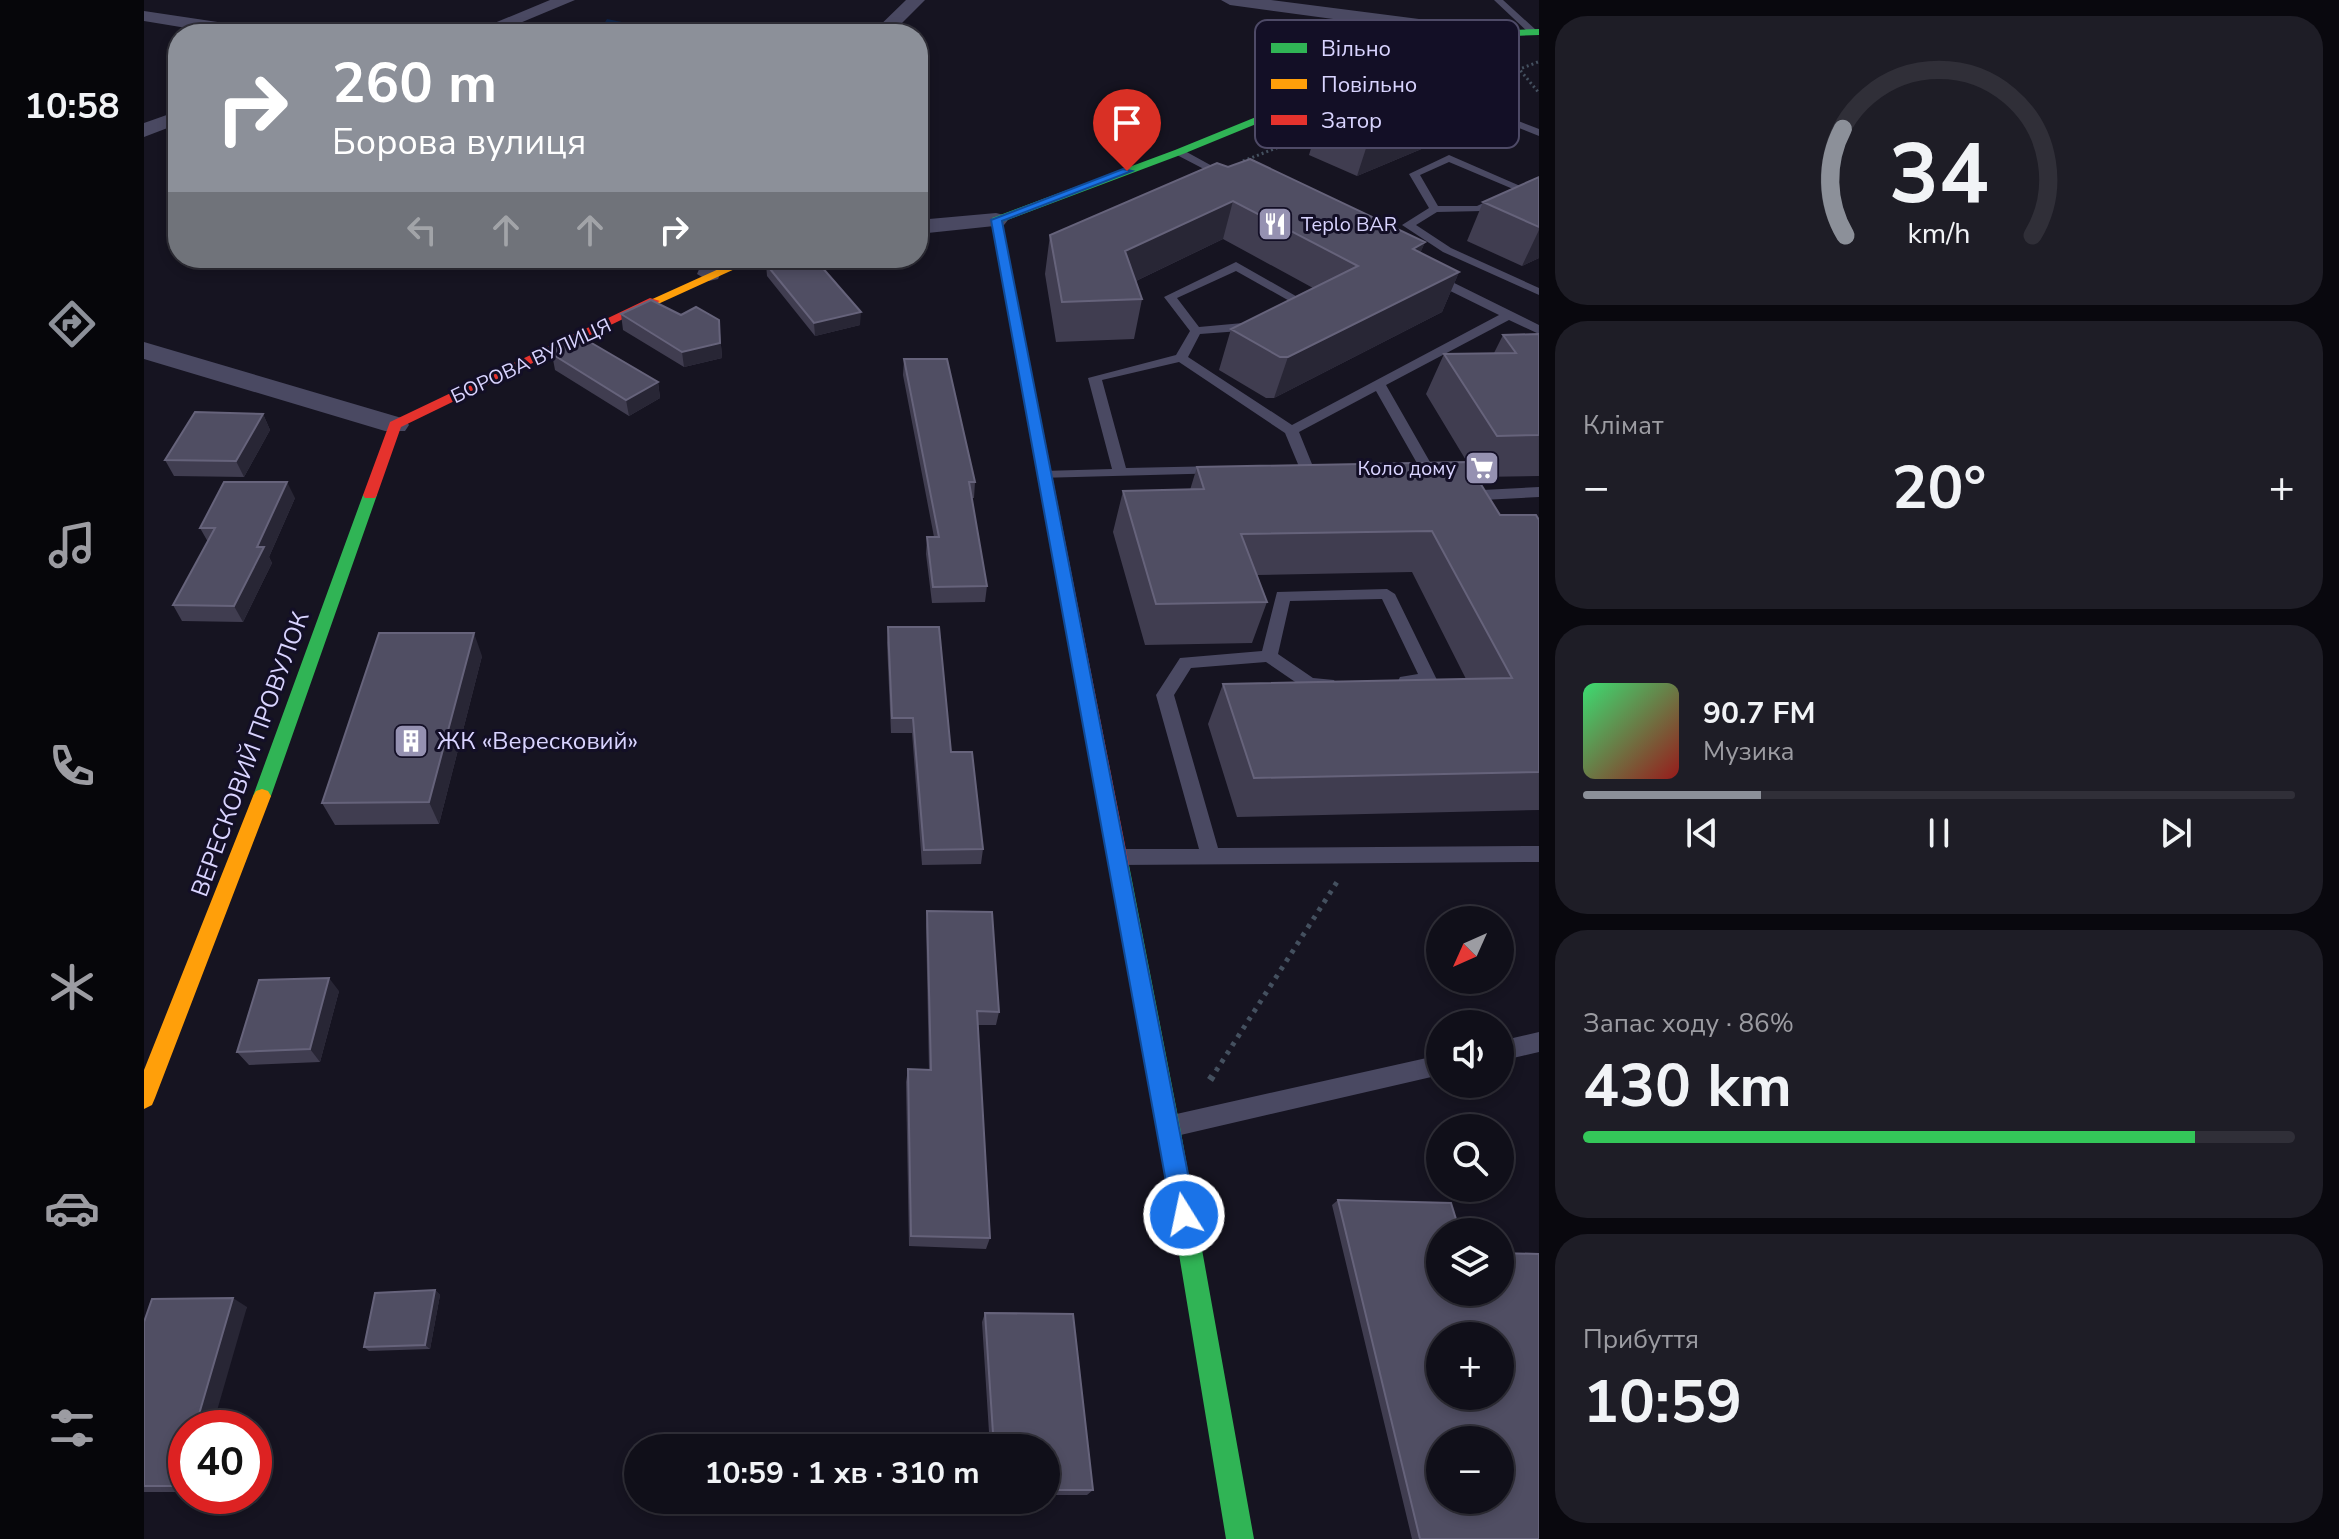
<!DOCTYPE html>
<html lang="uk">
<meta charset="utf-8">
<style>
body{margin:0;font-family:"Nunito Sans",sans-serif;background:#1e1d26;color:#f1f3f6;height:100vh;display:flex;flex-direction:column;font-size:30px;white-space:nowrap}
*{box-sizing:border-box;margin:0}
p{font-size:26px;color:#9c9ca2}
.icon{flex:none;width:44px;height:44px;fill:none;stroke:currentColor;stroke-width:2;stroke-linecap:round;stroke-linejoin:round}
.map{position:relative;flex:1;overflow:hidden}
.sheet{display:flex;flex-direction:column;gap:16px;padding:16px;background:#09080e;width:800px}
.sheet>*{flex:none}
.hud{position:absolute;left:24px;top:24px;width:760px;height:244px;border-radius:32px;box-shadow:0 4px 12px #0003,0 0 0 2px #302f38;background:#8c9099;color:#fff;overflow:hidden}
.needle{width:52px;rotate:225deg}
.controls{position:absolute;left:1282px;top:906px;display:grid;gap:16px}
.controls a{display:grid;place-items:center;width:88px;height:88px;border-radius:50%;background:#100f19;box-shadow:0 4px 12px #0003,0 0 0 2px #302f38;font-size:40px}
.speed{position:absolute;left:24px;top:1410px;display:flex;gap:16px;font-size:40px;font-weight:700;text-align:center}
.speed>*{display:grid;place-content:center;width:104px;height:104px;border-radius:50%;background:#100f19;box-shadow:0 4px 12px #0003,0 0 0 2px #302f38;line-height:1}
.speed .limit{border:12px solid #d22;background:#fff;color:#111}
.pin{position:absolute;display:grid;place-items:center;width:68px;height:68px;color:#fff;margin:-82px -34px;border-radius:50% 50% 50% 0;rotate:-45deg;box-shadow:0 0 8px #0007}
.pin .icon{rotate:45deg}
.me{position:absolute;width:88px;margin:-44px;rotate:350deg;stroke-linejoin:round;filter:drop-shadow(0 0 6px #0008)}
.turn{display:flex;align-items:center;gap:28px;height:168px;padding:0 32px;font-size:36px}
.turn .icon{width:104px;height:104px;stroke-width:2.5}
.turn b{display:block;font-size:56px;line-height:68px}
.lanes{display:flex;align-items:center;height:76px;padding:0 32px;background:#0003;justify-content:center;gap:40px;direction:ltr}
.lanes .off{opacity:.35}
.big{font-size:60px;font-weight:700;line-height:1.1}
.sheet .widget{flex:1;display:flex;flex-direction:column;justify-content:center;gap:12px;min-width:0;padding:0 28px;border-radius:32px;background:#1e1d26}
.sheet .dial{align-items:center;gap:0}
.dial svg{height:208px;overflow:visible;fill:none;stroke:#302f38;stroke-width:7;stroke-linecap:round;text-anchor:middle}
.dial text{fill:#f1f3f6;stroke:none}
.song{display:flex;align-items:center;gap:24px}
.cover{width:96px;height:96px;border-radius:12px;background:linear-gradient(135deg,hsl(140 70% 55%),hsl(0 70% 35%))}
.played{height:8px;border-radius:4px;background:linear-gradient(90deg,#8c9099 25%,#302f38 25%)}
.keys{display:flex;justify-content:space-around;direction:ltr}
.heat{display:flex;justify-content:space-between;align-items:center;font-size:44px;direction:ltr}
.charge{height:12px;border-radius:6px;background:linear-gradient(90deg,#34c759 86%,#302f38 0)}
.trip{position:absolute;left:480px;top:1434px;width:436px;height:80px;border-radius:40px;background:#100f19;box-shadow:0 4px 12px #0003,0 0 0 2px #302f38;font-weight:700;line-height:80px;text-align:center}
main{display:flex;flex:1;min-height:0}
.menu{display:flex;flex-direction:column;width:144px;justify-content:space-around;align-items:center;background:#06060a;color:#9c9ca2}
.menu .icon{width:56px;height:56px}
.menu .on{color:#8c9099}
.menu b{font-size:36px;color:#f1f3f6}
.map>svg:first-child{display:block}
.water{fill:#0d2144}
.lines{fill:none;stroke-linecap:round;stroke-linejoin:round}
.path-far2{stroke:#44505f;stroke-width:3;stroke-dasharray:2 3;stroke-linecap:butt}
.path-far1{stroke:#44505f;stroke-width:5;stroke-dasharray:4 6;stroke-linecap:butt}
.path{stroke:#44505f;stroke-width:7;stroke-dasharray:5 8;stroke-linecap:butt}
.lane{fill:#4a4962;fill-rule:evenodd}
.street{fill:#4a4962;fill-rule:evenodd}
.fast{fill:#30b455;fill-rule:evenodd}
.slow{fill:#ff9f0a;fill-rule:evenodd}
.jam{fill:#e5322d;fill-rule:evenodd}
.wall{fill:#403d50}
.shaded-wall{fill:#282635}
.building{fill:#504e63;stroke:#66637b;stroke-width:2;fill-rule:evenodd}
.route{fill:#1a73e8;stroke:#114b97;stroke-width:2}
.labels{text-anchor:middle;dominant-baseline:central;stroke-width:6;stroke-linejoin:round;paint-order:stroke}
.far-poi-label{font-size:20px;fill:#d9d4ff;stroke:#130f26;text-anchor:start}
.far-street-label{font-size:20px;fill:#d9d4ff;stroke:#130f26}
.poi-label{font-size:24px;fill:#d9d4ff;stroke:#130f26;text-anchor:start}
.street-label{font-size:24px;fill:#d9d4ff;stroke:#130f26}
.key{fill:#130f26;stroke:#4e4a67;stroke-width:2}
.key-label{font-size:22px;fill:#d9d4ff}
</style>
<main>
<nav class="menu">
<b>10:58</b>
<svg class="icon on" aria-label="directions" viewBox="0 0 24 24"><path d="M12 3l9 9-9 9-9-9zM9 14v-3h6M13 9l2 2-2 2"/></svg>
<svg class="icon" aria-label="music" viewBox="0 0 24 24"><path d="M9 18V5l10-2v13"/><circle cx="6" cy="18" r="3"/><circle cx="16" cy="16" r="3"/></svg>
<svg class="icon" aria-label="phone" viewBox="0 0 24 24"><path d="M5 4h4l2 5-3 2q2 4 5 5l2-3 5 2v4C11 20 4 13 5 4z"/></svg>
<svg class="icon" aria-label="climate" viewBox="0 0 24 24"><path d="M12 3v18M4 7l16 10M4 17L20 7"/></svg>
<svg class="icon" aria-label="car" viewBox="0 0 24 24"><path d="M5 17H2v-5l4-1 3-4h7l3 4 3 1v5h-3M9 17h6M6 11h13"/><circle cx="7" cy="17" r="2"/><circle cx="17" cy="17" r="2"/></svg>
<svg class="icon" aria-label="filters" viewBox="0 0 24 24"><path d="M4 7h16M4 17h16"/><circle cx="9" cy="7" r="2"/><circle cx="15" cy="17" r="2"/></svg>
</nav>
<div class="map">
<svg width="1395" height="1539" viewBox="0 0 1395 1539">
<rect width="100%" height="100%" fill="#161421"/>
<path class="water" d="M463,19L512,29L518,34H405L423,27L460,24Z"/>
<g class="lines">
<path class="path-far2" d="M1367,59L1395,93
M1336,84L1394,62
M1099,161L1176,131"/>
<path class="path-far1" d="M1072,1071L1193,882"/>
<path class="path" d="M1066,1080L1073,1069"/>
<path class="lane" d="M1350,0H1359L1392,30V34H1386Z
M1236,67L1395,129V136L1233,72Z
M1031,150H1039L1090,178L1081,180L1031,154Z
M1305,155L1383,189L1339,211L1293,212L1272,225L1307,248L1395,288V295L1299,252L1258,225L1285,208L1265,174ZM1305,162L1369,189L1333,206H1294L1276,175Z
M1092,262L1164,303L1151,311H1143V305L1149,303L1092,271L1033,298L1055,327L1110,322L1116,326L1110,330L1056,334L1044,357L1148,425L1355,315L1284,280V274H1292L1395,325V334L1365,320L1242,385L1290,469L1288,472H1278L1232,391L1155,432L1170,469L1163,473L1156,469L1141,433L1035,362L958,380L982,468L1077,466L1082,467V473L894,478V472L899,471L968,469L944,378L1032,355L1046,331L1020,297Z
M1395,487V497L1319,501L1312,496L1319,491Z
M1243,589L1251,594L1293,680L1291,684L1256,685L1254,681L1256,677L1274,674L1238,599L1146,601L1134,654L1169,678L1190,680L1192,684L1190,688H1160L1122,662L1047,668L1030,695L1074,848L1395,846V862L974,865L967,863L964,857L967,851L974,849H1055L1012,695L1036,658L1118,651L1133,592Z
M1395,1032V1052L1356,1061V1041Z
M1296,1055V1075L1028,1137L1020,1134L1017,1126L1020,1118L1028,1115Z"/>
<path class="street" d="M406,0H431L350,34H324Z
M762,0H781L747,34H727Z
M1077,0H1127L1345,28L1354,34L1345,40L1086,5Z
M0,11L114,28L123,34H79L0,21Z
M34,111V124L0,137V123Z
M852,213L860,215L864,220L860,225L774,234V220Z
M560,258H584L574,279L565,281L553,274Z
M0,342L261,419L265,425L261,431H241L0,359Z"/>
<path class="fast" d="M1395,29V35L1345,37L1309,43L1039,154L858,222L880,333L874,337L868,333L848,218L1031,150L1304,39L1345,31Z
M226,490L233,495L127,796L124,801H112L109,796L219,495Z
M975,857L982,859L985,865L1036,1127L1110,1539H1082L1014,1127L965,865L968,859Z"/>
<path class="slow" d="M599,258H615L514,304L504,301Z
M118,789L124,791L127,796L11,1098L8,1105L0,1109V1070L109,796L112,791Z"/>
<path class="jam" d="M506,298L516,301L257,427L233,495L231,498H221L219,495L246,422Z
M874,329L880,333L985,865L982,871L975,873L968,871L965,865L868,333Z"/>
</g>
<path class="wall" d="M1176,118L1318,132L1213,176L1165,155Z
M1084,167L1281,242L1276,253L1315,272L1298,312L1130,398H1122L1075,370L1087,329L1169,288L1079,239L992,281L998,299L990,339L912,342L901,274L906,235Z
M1395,177V258L1378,266L1323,241L1339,202Z
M622,264L716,325L671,336L623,276Z
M477,314L537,315L575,320L578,358L540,367L479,330Z
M1395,334V476L1332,477L1356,515L1395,520V810L1093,817L1064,724L1079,684L1322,679L1268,572L1113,575L1123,602L1108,643L1001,645L969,532L979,491L1046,490L1053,467L1323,462L1282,394L1300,354L1350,353L1359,335Z
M408,354L514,382L516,398L485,416L411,370Z
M760,359L831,482L830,498H828L843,586L841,602L788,603L782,554L783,537H790L759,375Z
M119,414L126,430L100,477L30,476L21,460Z
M151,498L125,557L128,563L99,622L38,621L29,605L64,542L56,528Z
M744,627L807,752L839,849L837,864L778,865L768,733H747L743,643Z
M338,656L295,824L191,825L178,803Z
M783,911L855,1012L852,1025H834L846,1238L842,1249L765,1246L762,1082L764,1069L785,1070L782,925Z
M195,991L176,1062L105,1065L93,1052Z
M1194,1200L1296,1292L1395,1539H1268L1188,1205Z
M291,1290L296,1295L286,1349L225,1351L220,1347Z
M103,1307L42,1428V1492H0V1322Z
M841,1313L949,1490L943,1495H902V1448H846L838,1322Z"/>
<path class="shaded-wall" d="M1333,96L1318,132L1213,176L1225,139Z
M1089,201L1079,239L973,290L981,251Z
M1395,230V258L1378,266Z
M1281,242L1265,281L1269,249Z
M1315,272L1298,312L1130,398L1144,357Z
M717,312L716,325L671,336L670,323Z
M575,320L578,358L540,367L538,352Z
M514,382L516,398L485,416L482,400Z
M119,414L126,430L100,477L92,461Z
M143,482L151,498L125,557L128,563L99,622L90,606L113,547Z
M330,633L338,656L295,824L285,802Z
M185,978L195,991L176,1062L166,1049Z
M291,1290L296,1295L286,1349L281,1345Z
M89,1298L103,1307L68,1428H51Z
M42,1458V1489L34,1486Z"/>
<path class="building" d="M1106,159L1281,242L1269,249L1315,272L1144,357H1136L1087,329L1214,266L1089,201L981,251L998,299L918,302L906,235L1073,163L1084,167Z
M1395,177V227L1339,202Z
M648,258H670L717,312L670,323L622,264Z
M507,300L537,315L552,307L575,320L576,343L538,352L477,314Z
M1395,334V435L1353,436L1300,354L1372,353L1359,335Z
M434,335L514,382L482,400L408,354L413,345Z
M760,359H803L831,482H825L843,586L789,587L783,537H795Z
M51,412L119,414L92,461L21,460Z
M1323,462L1356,515H1392L1395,520V772L1110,778L1079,684L1368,678L1288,531L1097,534L1123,602L1012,604L979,491L1060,489L1053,467Z
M80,482H143L113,547H120L90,606L29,605L71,528H56Z
M744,627H795L807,752H828L839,849L780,850L769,718H748Z
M235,633H330L285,802L178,803Z
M783,911L848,912L855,1012L833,1011L846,1238L767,1236L764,1069L787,1070Z
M185,978L166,1049L93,1052L115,980Z
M1194,1200L1307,1203L1316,1232H1296V1292H1356V1253L1395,1254V1539H1276ZM1296,1336H1356V1396H1296ZM1296,1440H1356V1500H1296Z
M291,1290L281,1345L220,1347L231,1293Z
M89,1298L51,1428H42V1458L34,1486H0V1322L8,1299Z
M841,1313L929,1314L949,1490H902V1448H850Z"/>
<path class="route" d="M979,169L988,171L858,221L1052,1215L1049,1224L1040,1227L1032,1224L1028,1215L847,220Z"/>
<defs>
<g id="restaurant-square" transform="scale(1.8)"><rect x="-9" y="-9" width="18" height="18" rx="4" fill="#9591b1" stroke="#130f26"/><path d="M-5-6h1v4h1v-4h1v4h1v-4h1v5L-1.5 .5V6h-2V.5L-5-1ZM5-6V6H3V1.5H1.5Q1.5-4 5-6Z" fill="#fff"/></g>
<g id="supermarket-square" transform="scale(1.8)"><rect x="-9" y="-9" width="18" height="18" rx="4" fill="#9591b1" stroke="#130f26"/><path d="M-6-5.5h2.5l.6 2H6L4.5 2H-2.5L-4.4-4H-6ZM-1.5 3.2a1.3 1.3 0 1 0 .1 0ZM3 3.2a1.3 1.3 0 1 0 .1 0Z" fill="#fff"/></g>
<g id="building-square" transform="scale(1.8)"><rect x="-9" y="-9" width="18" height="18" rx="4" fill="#9591b1" stroke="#130f26"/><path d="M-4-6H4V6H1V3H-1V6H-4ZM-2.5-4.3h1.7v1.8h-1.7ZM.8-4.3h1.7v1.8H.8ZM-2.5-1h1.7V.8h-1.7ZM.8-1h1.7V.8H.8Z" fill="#fff"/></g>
</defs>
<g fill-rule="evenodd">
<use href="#restaurant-square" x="1131" y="224"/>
<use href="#supermarket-square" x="1338" y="468"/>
<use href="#building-square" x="267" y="741"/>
</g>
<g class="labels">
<g class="far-poi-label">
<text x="1157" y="224">Teplo BAR</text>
<text x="1312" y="468" text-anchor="end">Коло дому</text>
</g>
<g class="far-street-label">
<text transform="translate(387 361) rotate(-25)">БОРОВА ВУЛИЦЯ</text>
</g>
<g class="poi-label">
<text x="293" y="741">ЖК «Вересковий»</text>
</g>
<g class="street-label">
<text transform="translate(106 754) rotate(-70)">ВЕРЕСКОВИЙ ПРОВУЛОК</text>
</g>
</g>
<rect x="1111" y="20" width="264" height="128" rx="12" class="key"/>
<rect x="1127" y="43" width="36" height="10" fill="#30b455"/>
<rect x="1127" y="79" width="36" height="10" fill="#ff9f0a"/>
<rect x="1127" y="115" width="36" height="10" fill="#e5322d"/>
<g class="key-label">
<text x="1177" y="56">Вільно</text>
<text x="1177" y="92">Повільно</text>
<text x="1177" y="128">Затор</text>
</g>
</svg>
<div class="controls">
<a><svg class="needle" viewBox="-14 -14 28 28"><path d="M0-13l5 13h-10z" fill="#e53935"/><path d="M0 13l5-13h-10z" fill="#9c9ca2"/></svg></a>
<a><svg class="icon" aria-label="sound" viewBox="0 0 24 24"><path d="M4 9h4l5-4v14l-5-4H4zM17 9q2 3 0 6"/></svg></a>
<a><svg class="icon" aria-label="search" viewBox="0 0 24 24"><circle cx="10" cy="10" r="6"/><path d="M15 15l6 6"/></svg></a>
<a><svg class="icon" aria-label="layers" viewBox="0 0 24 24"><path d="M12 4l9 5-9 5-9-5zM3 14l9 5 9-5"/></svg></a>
<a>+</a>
<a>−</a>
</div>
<div class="speed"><div class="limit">40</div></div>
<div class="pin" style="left:983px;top:171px;background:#d93025"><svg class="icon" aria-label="arrive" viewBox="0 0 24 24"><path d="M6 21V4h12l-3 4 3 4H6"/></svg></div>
<svg class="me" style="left:1040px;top:1215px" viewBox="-20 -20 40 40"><circle r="17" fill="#1a73e8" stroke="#fff" stroke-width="3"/><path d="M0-11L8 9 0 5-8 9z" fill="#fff"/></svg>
<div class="trip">10:59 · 1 хв · 310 m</div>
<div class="hud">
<div class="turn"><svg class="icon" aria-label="right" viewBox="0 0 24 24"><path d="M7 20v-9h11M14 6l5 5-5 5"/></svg><div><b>260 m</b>Борова вулиця</div></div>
<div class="lanes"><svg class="icon off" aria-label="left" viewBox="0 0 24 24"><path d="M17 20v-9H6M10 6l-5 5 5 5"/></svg><svg class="icon off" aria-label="ahead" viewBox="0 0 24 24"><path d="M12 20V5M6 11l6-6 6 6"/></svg><svg class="icon off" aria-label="ahead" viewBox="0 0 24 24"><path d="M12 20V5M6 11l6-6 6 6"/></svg><svg class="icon" aria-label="right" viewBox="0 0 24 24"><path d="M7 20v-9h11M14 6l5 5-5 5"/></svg></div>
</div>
</div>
<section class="sheet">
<div class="widget dial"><svg viewBox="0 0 100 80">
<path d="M14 69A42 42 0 1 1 86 69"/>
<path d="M14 69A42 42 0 0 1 13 28" stroke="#8c9099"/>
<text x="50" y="56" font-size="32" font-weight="700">34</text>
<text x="50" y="72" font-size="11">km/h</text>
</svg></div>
<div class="widget"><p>Клімат</p>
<div class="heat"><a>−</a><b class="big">20°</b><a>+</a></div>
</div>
<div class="widget">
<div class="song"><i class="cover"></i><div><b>90.7 FM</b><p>Музика</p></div></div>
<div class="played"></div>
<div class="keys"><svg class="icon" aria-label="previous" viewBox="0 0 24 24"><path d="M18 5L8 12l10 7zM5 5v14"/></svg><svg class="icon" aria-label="pause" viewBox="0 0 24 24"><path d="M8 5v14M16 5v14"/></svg><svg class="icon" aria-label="next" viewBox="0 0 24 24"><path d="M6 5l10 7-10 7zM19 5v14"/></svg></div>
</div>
<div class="widget"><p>Запас ходу · 86%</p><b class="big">430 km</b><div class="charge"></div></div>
<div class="widget"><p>Прибуття</p><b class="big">10:59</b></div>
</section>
</main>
